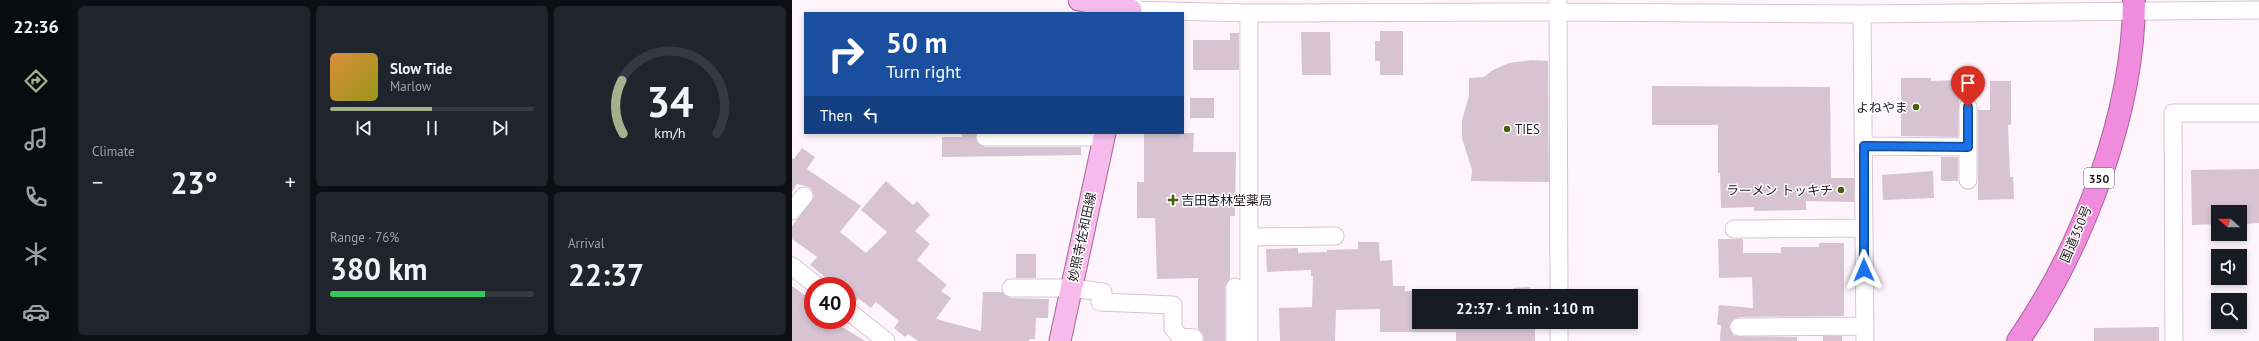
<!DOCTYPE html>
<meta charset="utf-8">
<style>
body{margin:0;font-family:"PT Sans","Noto Sans JP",sans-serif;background:#20242c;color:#f1f3f6;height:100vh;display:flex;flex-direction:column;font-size:15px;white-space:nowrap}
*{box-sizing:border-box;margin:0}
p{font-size:13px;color:#9ea1a6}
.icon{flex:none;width:22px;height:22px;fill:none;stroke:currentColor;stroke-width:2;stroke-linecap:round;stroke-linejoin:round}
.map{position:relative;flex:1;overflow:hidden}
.sheet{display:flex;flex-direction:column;gap:6px;padding:6px;background:#0d0f14;width:720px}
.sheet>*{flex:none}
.guide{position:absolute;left:12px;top:12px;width:380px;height:122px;border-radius:0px;box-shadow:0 2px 6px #0003;background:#1a4fa0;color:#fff;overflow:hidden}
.needle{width:26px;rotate:290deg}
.controls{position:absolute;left:1419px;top:205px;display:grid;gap:8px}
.controls a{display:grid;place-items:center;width:36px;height:36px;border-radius:0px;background:#171b24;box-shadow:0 2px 6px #0003;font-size:20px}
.speed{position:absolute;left:12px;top:277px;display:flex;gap:8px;font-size:20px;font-weight:700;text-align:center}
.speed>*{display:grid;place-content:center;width:52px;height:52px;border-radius:50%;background:#171b24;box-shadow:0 2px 6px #0003;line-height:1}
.speed .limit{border:6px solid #d22;background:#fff;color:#111}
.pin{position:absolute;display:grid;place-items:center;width:34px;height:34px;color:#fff;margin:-41px -17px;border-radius:50% 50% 50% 0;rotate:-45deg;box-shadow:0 0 4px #0007}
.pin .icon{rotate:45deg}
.me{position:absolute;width:44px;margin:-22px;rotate:359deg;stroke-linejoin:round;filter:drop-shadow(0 0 3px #0008)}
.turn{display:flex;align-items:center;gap:14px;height:84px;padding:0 16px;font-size:18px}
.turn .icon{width:52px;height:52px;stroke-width:2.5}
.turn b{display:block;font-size:28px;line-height:34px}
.then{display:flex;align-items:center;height:38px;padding:0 16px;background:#0003;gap:8px;font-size:15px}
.big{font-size:30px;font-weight:700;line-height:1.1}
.sheet .card{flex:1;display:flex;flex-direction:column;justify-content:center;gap:6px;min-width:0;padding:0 14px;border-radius:6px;background:#20242c}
.sheet .dial{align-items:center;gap:0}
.dial svg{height:104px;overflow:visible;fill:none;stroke:#363941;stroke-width:7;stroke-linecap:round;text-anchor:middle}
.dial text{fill:#f1f3f6;stroke:none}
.song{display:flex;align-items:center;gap:12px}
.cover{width:48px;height:48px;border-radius:6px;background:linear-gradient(135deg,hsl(30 70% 55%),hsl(60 70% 35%))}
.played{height:4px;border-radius:2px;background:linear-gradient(90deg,#a5b08c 50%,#363941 50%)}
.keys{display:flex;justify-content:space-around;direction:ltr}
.heat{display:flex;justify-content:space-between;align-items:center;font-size:22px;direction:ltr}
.charge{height:6px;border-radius:3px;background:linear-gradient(90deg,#34c759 76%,#363941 0)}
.sheet .tiles{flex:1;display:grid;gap:6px;grid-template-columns:repeat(3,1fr)}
.card:first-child{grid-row:span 2}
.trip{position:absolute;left:620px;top:289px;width:226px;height:40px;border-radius:0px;background:#171b24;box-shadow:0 2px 6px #0003;font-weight:700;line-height:40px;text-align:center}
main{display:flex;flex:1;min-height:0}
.tabs{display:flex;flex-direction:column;width:72px;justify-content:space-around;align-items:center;background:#090b0e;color:#9ea1a6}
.tabs .icon{width:28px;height:28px}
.tabs .current{color:#a5b08c}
.tabs b{font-size:18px;color:#f1f3f6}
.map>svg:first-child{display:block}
.building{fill:#d8c3d3}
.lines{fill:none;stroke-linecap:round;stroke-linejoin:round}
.minor-casing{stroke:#d8c4d3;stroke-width:19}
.major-casing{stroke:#a8649b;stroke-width:23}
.highway-casing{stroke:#a8649b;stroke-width:24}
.minor{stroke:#fff;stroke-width:17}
.major{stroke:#f6baeb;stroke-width:21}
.highway{stroke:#f08cdd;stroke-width:22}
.route-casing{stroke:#114b97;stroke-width:10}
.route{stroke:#1a73e8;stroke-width:7}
.poi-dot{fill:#495f0a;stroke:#fff;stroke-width:1.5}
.labels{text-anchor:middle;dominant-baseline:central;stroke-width:3;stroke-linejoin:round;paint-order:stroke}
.shield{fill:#fff;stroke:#645f63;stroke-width:1}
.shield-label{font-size:12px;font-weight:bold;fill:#211a20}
.poi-label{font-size:13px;fill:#211a20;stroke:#fff;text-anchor:end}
.street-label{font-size:13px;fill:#211a20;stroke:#fff}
</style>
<main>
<nav class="tabs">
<b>22:36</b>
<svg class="icon current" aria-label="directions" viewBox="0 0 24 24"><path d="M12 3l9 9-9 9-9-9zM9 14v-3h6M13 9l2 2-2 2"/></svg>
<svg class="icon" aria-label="music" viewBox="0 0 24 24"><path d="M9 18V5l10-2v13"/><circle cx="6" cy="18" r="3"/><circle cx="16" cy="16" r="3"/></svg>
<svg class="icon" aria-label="phone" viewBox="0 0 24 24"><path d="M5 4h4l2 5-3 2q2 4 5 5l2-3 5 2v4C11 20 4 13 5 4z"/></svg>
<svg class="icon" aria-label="climate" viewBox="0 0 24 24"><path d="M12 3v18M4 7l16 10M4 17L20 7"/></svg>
<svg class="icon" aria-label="car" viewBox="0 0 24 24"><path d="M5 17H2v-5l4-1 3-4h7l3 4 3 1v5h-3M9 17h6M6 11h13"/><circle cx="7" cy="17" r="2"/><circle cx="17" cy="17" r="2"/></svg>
</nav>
<section class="sheet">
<div class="tiles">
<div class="card"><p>Climate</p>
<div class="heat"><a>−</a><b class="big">23°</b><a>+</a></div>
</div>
<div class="card">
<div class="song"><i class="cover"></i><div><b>Slow Tide</b><p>Marlow</p></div></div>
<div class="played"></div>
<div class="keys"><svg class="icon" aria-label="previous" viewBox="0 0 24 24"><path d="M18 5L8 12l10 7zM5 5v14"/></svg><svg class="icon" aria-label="pause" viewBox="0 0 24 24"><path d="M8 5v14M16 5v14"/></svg><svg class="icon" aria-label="next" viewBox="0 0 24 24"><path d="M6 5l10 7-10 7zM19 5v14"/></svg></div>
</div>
<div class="card dial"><svg viewBox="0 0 100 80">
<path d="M14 69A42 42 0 1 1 86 69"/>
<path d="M14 69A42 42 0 0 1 13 28" stroke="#a5b08c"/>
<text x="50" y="56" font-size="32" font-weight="700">34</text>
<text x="50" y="72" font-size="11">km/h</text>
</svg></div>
<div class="card"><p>Range · 76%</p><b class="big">380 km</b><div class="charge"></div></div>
<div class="card"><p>Arrival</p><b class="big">22:37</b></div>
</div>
</section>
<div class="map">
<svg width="1467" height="341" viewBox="0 0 1467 341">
<rect width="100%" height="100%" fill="#fef5fc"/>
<path class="building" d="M588,31H611V75H588V61H583V41H588Z
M509,32H538L539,75H510Z
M438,33H447V70H401V40H438Z
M739,60L756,61L757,182L679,181L680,170L670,138V120L677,96V78L692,77L701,70L717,63Z
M1109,78H1139V81L1168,80L1166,137L1109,136Z
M1198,81H1219V125H1216L1218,177H1221L1222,199L1186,200V110H1198Z
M860,86L1038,87L1039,178H1062V202L1014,201V210L962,211V207L929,208L928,173H926V125H860Z
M398,98H422V118H398Z
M352,133H402L401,152H444L443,216H438V278L433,287V341H412L411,334L406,329V278L365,279L363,218H345V182H352Z
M170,134H184L185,142L193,147H289V155L150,157V137H170Z
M10,148L23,157L15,169L69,206L48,232L74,253L95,232L69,210L94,181L121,205L125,201L138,215L123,231L138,244L125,260L155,285L149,291L159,298L144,319L189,331L191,292H210L214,296L219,298L257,299L256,318H244L243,339H237V341H126L116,334L113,337L102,328L107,321L84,302L79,308L66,298L64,302L55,295V286L43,285L18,265L25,257L0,239V226L22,197L19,188L14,186L5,184L0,192V158L2,159Z
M1149,157H1166V181H1149Z
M1467,169V223L1448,224V212H1426V224L1400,225L1399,170Z
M1141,171L1142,198L1091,200L1090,175Z
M926,239H951V253H989V247H1027V243H1052V316L947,317L942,319L937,327L942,336L1005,337V341H928L929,325H925L927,305L961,308L960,277L927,278Z
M566,242H587L588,261L600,260L601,286H613V291L669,292V290L688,289V296H627V322H688V326H722V322H743V341H664V332H588V309L544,310L543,341H488L487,308L520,307L521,276H519V270L475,272L474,249L506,248V253L535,252V250L566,249Z
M224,254H244V278H224Z
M0,286L21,301V320H39L73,341H0Z
M738,287V296H721V288Z
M1367,327V341H1302V328Z
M1031,336H1050V341H1031Z"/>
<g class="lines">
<g class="minor-casing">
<path id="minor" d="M341,0L339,10L457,13L767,12L1070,14L1467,10
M766,0L767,296
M1070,14L1073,341
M1176,107V180
M193,137H312
M1072,146L1176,147
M0,211L12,196
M942,229L1072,228
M457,237L543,236
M0,266L25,286
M219,288H279L311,292L308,302L381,305V328L388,337L402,338V341
M55,310L94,341
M947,327L1073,326
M443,341V287
M457,341V13
M767,341V322
M1382,341L1381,113H1467"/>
</g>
<g class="major-casing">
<path id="major" d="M287,0L339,10L338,13
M268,341L313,133"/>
</g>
<g class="highway-casing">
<path id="highway" d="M1226,341C1290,249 1342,113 1342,0"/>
</g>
<use href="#minor" class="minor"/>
<use href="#major" class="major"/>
<use href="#highway" class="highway"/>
</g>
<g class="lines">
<g class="route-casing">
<path id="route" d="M1072,270V146L1176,147V107"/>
</g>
<use href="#route" class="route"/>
</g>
<g class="poi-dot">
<circle cx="1124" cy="107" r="4"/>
<circle cx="715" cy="129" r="4"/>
<circle cx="1049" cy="190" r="4"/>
<path d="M379 194h4v4h4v4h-4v4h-4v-4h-4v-4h4z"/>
</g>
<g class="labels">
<rect class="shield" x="1292" y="168" width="30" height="20" rx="3"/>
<g class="shield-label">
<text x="1307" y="178">350</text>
</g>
<g class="poi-label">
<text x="1116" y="107">よねやま</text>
<text x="723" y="129" text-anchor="start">TIES</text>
<text x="1041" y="190">ラーメン トッキチ</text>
<text x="389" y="200" text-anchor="start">吉田杏林堂薬局</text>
</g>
<g class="street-label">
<text transform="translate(1284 234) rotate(-67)">国道350号</text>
<text transform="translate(290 237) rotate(-78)">妙照寺佐和田線</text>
</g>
</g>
</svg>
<div class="controls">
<a><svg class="needle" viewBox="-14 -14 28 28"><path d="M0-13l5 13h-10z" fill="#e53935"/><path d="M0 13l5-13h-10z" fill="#9ea1a6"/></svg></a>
<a><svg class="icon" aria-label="sound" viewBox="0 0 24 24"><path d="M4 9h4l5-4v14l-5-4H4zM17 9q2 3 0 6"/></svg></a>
<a><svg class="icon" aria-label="search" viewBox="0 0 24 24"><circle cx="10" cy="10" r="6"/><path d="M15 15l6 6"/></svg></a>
</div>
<div class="speed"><div class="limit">40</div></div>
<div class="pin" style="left:1176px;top:107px;background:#d93025"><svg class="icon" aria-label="arrive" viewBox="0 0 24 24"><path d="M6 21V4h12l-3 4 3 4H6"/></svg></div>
<svg class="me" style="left:1072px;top:270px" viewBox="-20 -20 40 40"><path d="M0-17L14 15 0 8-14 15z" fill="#1a73e8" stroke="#fff" stroke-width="4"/></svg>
<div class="trip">22:37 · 1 min · 110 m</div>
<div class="guide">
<div class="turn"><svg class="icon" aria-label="right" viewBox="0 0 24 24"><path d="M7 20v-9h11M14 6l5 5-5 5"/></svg><div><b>50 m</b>Turn right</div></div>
<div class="then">Then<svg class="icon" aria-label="left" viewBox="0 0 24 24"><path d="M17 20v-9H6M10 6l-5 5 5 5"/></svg></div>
</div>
</div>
</main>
